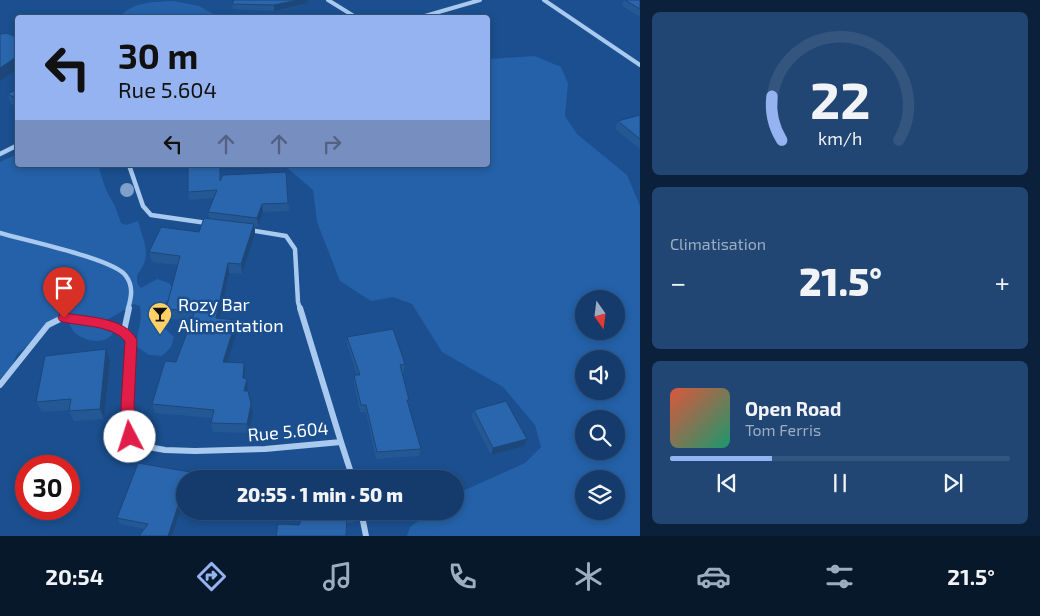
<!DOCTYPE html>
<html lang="fr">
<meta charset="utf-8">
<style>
body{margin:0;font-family:"Exo 2",sans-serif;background:#214673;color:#f1f3f6;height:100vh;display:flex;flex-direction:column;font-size:19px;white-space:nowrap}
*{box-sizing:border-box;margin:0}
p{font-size:16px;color:#9dadc1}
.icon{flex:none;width:28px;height:28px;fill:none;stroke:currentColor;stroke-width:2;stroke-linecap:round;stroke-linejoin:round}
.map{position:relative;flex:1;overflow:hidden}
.sheet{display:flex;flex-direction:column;gap:12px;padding:12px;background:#0b203b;width:400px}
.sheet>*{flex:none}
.top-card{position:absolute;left:15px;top:15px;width:475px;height:152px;border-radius:5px;box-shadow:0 2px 8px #0003,0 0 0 1px #33557e;background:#95b2f1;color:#111;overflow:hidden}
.needle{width:32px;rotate:166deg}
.fabs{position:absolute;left:575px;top:290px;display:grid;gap:10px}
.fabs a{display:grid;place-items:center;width:50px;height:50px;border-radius:50%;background:#143b6b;box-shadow:0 2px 8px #0003,0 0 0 1px #33557e;font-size:25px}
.speed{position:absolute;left:15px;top:455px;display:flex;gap:10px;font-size:25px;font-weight:700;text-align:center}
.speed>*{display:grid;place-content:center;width:65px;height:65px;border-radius:50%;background:#143b6b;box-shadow:0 2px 8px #0003,0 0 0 1px #33557e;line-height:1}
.speed .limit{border:8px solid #d22;background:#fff;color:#111}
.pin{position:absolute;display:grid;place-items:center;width:42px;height:42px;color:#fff;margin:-51px -21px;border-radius:50% 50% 50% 0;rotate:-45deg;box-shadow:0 0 5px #0007}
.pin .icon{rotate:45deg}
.me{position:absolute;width:55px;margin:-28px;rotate:355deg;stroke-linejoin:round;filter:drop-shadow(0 0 4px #0008)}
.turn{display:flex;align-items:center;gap:18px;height:105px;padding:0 20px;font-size:22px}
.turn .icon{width:65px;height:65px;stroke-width:2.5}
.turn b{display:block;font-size:35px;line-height:42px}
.lanes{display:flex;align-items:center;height:48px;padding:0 20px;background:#0003;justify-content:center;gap:25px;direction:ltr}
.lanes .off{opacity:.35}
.big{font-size:38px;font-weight:800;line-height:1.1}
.sheet .card{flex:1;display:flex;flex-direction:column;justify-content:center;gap:8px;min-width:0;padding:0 18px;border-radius:8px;background:#214673}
.sheet .dial{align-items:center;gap:0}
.dial svg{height:130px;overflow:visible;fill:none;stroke:#33557e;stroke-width:7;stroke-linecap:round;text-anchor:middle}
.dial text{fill:#f1f3f6;stroke:none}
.song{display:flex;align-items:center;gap:15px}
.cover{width:60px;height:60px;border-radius:8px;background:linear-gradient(135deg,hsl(10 70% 55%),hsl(160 70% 35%))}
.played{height:5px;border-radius:2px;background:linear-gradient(90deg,#95b2f1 30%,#33557e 30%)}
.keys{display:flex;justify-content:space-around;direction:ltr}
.heat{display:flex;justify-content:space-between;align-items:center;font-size:28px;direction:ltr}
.trip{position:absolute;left:176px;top:470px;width:288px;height:50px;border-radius:25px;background:#143b6b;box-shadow:0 2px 8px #0003,0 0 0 1px #33557e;font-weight:800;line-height:50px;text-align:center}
.dock{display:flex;height:80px;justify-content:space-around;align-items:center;background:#08182b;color:#9dadc1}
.dock .icon{width:35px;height:35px}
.dock .selected{color:#95b2f1}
.dock b{font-size:22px;color:#f1f3f6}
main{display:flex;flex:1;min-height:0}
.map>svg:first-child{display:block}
.green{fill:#2461a8;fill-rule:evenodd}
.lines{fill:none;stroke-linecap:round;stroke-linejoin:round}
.street-far2{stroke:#a9c9ee;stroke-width:4}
.street-far1{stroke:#a9c9ee;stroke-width:4.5}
.street{stroke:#a9c9ee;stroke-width:6}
.tree{fill:#7ea0ca}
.wall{fill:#245895}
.shaded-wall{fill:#1d4779}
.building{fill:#2a66ad;stroke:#1d4779}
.route{fill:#e11d48;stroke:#92132f}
.labels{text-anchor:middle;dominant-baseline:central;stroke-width:5;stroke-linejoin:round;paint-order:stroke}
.poi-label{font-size:18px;fill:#fff;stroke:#1b4f8f;text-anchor:start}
.street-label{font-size:18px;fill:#fff;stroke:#1b4f8f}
</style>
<main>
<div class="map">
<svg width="640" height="536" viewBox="0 0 640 536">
<rect width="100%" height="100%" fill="#1b4f8f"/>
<path class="green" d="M174,1L199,6L215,15L226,17H120C132,1 156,2 174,1Z
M535,56L561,67L568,83L565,116L577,134L627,175L640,206V536H407L410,527L432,511H455L456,494L525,463L541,447L535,425L503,387L442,352L412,304L393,297L371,301L340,281L317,222L313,190L284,165H488V59ZM584,299H616V331H584ZM584,359H616V391H584ZM584,419H616V451H584ZM584,479H616V511H584Z
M17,154L18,165H98L106,190L115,206L121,223L126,225L138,221C144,244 153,255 137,275V283L141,288L157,279L169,283L175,292L164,304L169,314L162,326L174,337L171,347L162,356L149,355L137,347C136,331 143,324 140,306L134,304L114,316L97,324L98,327L113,333C105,346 83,341 74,332C71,329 70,324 68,321L61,320L54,322L30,344L17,354L11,368L0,379V162Z"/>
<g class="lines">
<path class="street-far2" d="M328,0L357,18
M544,0L640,65
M418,18L480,0"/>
<path class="street-far1" d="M0,154L18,145
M129,165L143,206L151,215L207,223
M250,230L286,236L295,249L298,302L300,309
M0,233C23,240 115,259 126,276C134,287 131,298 128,309"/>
<path class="street" d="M124,331L129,308
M0,385L48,325L58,320L64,318L77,319L111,327L124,331L131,340L127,405L128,429L131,438L143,446L165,450L195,451L265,449L341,442L300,308
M341,442L353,479
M361,511L366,536"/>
</g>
<circle class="tree" cx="127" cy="190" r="7"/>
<path class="wall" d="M234,0H308V3L274,11L233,9L232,4Z
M624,0H640V17L622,6Z
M18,89V108L11,104L7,94Z
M640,115V149L615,129L618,121Z
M220,165L221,179L286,172L289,211L263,212L258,226H255V234L242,274L229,273L220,319L238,330L227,362L244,363L245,372V378L247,379L248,388L247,391L251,404L253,413L249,433L213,432L211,423L212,418L155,413L152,404L176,362L192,320L168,319L166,309L178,265L152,262L149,252L199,232L209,218L208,212L214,198L189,200L188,192Z
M347,337L405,364L404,372H402L409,400L408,406L421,449L419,456L376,459L366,412H360L354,383V375H357L347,344Z
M106,349L110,360L104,419L74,421L69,411V410L42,412L36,402Z
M474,410L527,439L524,446L491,455L471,416Z
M191,478L172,536H139L145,529L120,524L117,518Z
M305,511L354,515L353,523H347L299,525Z"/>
<path class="shaded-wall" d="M298,0H308V3L274,11V5Z
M18,56V69L0,81V68Z
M262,204L263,212L258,226L257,218Z
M254,224L255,234L242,274L241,264Z
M228,263L229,273L218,328L216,318Z
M236,320L238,330L224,371L223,362Z
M106,349L110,360L104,419L100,409Z
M244,363L245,372L244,387L243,378Z
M247,379L248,388L245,400L244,391Z
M251,404L253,413L249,433L247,424Z
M527,439L524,446L491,455L493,448Z
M190,472L191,478V479H187Z
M185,485V497L172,536H168Z"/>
<path class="building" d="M234,0H298L274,5L232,4Z
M625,0H640V9Z
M7,33L18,38V56L0,68V34Z
M18,89V99L7,94Z
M640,115V139L618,121Z
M208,165H220V181L223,175L286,172L288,203L262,204L257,218L208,212L217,190L188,192V166Z
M204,218L254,224L241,264L228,263L216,318L236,320L223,362L244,363L243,378L247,379L244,391H248L251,404L247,424L211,423L214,410L152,404L165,361L176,362L195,311L166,309L180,256L149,252L161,227L199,232Z
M393,329L405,364L400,365L409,400H407L421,449L377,452L366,405H361L354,375H360L347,337Z
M106,349L100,409L69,411L71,399L36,402L45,356Z
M506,401L527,439L493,448L474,410Z
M138,463L190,472L187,479H185V485L168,536H139L148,524L117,518Z
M329,475H353V479H329Z
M305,511H354V515L347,514L346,536H276L278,524L299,525Z"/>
<path class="route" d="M64,313C87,317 125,317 137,340L134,406L137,437L135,441L130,443L125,441L123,437L121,406L125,341C111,324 80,327 60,321L58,318L60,314Z"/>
<defs>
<g id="bar-pin" transform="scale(1.25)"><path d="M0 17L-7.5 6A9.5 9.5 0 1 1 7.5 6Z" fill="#ffd166" stroke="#1b4f8f"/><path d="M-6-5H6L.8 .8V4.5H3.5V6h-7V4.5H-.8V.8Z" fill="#111"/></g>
</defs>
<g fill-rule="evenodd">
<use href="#bar-pin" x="160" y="314"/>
</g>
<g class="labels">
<g class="poi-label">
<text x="178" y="304">Rozy Bar<tspan x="178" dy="21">Alimentation</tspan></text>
</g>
<g class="street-label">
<text transform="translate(288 431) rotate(-5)">Rue 5.604</text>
</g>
</g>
</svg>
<div class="fabs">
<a><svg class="needle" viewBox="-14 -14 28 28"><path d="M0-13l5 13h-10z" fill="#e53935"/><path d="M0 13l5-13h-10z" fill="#9dadc1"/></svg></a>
<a><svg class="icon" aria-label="sound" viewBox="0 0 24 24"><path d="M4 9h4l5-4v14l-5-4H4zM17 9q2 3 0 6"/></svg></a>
<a><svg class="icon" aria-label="search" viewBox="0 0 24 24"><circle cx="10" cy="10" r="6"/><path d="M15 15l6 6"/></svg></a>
<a><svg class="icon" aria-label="layers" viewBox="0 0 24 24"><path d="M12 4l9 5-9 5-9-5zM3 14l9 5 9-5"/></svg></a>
</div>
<div class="speed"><div class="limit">30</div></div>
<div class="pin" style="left:64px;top:318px;background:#d93025"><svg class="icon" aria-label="arrive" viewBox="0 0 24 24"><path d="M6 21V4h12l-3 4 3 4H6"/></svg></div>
<svg class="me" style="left:130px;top:437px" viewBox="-20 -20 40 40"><circle r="19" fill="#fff"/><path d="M0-13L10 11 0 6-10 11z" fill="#e11d48"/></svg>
<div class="trip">20:55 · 1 min · 50 m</div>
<div class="top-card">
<div class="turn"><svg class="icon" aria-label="left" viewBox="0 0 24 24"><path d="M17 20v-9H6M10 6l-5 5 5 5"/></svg><div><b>30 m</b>Rue 5.604</div></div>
<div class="lanes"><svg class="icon" aria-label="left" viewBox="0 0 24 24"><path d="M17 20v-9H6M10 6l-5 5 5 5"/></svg><svg class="icon off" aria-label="ahead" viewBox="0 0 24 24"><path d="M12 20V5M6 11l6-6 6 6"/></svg><svg class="icon off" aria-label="ahead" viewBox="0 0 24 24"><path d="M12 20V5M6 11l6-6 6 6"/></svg><svg class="icon off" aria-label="right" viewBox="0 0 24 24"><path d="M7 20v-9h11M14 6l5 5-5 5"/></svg></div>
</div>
</div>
<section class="sheet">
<div class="card dial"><svg viewBox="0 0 100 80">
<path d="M14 69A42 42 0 1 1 86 69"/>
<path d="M14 69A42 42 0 0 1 8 42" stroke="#95b2f1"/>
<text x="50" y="56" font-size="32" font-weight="700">22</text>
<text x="50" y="72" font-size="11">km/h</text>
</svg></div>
<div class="card"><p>Climatisation</p>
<div class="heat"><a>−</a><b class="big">21.5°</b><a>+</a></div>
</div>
<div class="card">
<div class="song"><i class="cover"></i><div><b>Open Road</b><p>Tom Ferris</p></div></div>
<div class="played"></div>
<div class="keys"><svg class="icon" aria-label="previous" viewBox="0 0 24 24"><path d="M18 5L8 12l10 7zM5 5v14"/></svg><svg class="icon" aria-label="pause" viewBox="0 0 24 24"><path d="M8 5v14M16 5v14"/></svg><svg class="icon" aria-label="next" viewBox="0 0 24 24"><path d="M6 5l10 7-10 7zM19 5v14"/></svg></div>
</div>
</section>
</main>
<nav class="dock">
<b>20:54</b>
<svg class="icon selected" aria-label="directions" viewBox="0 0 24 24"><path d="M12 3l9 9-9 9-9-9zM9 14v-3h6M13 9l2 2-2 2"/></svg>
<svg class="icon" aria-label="music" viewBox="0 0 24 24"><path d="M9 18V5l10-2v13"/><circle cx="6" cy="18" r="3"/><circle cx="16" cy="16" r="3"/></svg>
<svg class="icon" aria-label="phone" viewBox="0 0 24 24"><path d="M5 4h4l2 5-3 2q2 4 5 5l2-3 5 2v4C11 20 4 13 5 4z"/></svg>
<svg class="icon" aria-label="climate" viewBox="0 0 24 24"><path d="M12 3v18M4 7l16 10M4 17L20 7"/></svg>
<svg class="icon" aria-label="car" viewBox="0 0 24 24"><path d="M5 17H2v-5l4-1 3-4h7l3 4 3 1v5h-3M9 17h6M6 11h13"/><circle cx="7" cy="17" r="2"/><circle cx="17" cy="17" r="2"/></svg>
<svg class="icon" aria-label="filters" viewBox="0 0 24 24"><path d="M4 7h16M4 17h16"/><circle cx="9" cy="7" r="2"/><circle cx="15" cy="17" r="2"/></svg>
<b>21.5°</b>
</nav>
